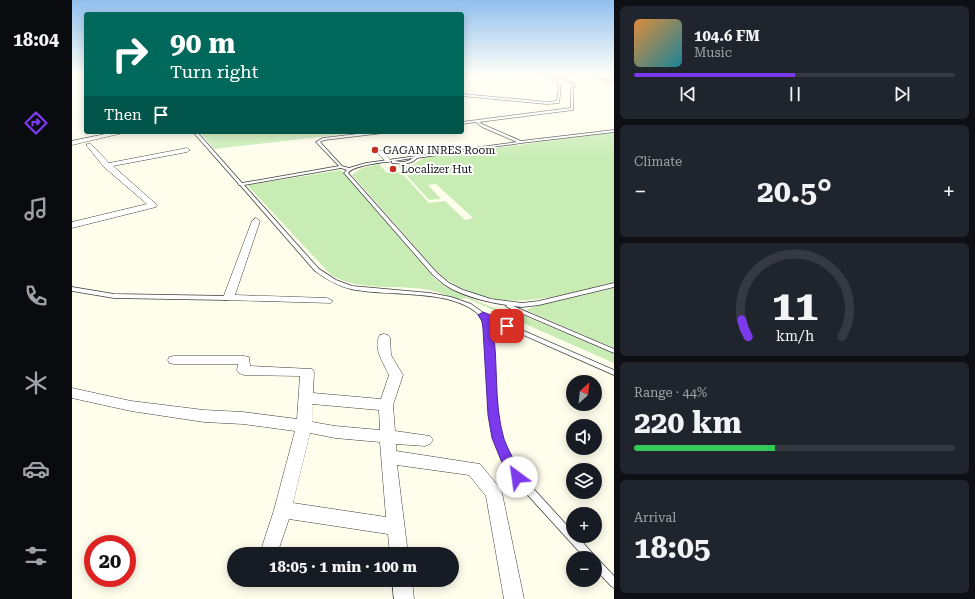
<!DOCTYPE html>
<meta charset="utf-8">
<style>
body{margin:0;font-family:"Roboto Serif",serif;background:#20242c;color:#f1f3f6;height:100vh;display:flex;flex-direction:column;font-size:15px;white-space:nowrap}
*{box-sizing:border-box;margin:0}
p{font-size:13px;color:#9ea1a6}
.icon{flex:none;width:22px;height:22px;fill:none;stroke:currentColor;stroke-width:2;stroke-linecap:round;stroke-linejoin:round}
.map{position:relative;flex:1;overflow:hidden}
.details{display:flex;flex-direction:column;gap:6px;padding:6px;background:#0d0f14;width:361px}
.details>*{flex:none}
.guide{position:absolute;left:12px;top:12px;width:380px;height:122px;border-radius:4px;box-shadow:0 2px 10px #0003;background:#00695c;color:#fff;overflow:hidden}
.needle{width:26px;rotate:27deg}
.tools{position:absolute;left:494px;top:375px;display:grid;gap:8px}
.tools a{display:grid;place-items:center;width:36px;height:36px;border-radius:50%;background:#171b24;box-shadow:0 2px 10px #0003;font-size:20px}
.speed{position:absolute;left:12px;top:535px;display:flex;gap:8px;font-size:20px;font-weight:700;text-align:center}
.speed>*{display:grid;place-content:center;width:52px;height:52px;border-radius:50%;background:#171b24;box-shadow:0 2px 10px #0003;line-height:1}
.speed .limit{border:6px solid #d22;background:#fff;color:#111}
.pin{position:absolute;display:grid;place-items:center;width:34px;height:34px;color:#fff;margin:-17px;border-radius:8px;box-shadow:0 2px 6px #0006}
.me{position:absolute;width:44px;margin:-22px;rotate:329deg;stroke-linejoin:round;filter:drop-shadow(0 0 3px #0008)}
.turn{display:flex;align-items:center;gap:14px;height:84px;padding:0 20px;font-size:18px}
.turn .icon{width:52px;height:52px;stroke-width:2.5}
.turn b{display:block;font-size:28px;line-height:34px}
.then{display:flex;align-items:center;height:38px;padding:0 20px;background:#0003;gap:8px;font-size:15px}
.big{font-size:30px;font-weight:700;line-height:1.1}
.details .tile{flex:1;display:flex;flex-direction:column;justify-content:center;gap:6px;min-width:0;padding:0 14px;border-radius:6px;background:#20242c}
.details .dial{align-items:center;gap:0}
.dial svg{height:104px;overflow:visible;fill:none;stroke:#363941;stroke-width:7;stroke-linecap:round;text-anchor:middle}
.dial text{fill:#f1f3f6;stroke:none}
.song{display:flex;align-items:center;gap:12px}
.cover{width:48px;height:48px;border-radius:6px;background:linear-gradient(135deg,hsl(30 70% 55%),hsl(190 70% 35%))}
.played{height:4px;border-radius:2px;background:linear-gradient(90deg,#7c3aed 50%,#363941 50%)}
.keys{display:flex;justify-content:space-around;direction:ltr}
.heat{display:flex;justify-content:space-between;align-items:center;font-size:22px;direction:ltr}
.charge{height:6px;border-radius:3px;background:linear-gradient(90deg,#34c759 44%,#363941 0)}
.trip{position:absolute;left:155px;top:547px;width:232px;height:40px;border-radius:20px;background:#171b24;box-shadow:0 2px 10px #0003;font-weight:700;line-height:40px;text-align:center}
main{display:flex;flex:1;min-height:0}
.tab-bar{display:flex;flex-direction:column;width:72px;justify-content:space-around;align-items:center;background:#090b0e;color:#9ea1a6}
.tab-bar .icon{width:28px;height:28px}
.tab-bar .active{color:#7c3aed}
.tab-bar b{font-size:18px;color:#f1f3f6}
.map>svg:first-child{display:block}
.green{fill:#c8ecb4}
.lines{fill:none;stroke-linecap:round;stroke-linejoin:round}
.taxiway{fill:#e29685;fill-rule:evenodd}
.service-casing{stroke:#404040;stroke-width:1.5}
.minor-casing{stroke:#404040;stroke-width:1}
.service{fill:#fff;fill-rule:evenodd}
.minor{fill:#fff;fill-rule:evenodd}
.route{fill:#7c3aed;stroke:#51269a}
.poi-dot{fill:#c52f1d;stroke:#fff;stroke-width:1.5}
.labels{text-anchor:middle;dominant-baseline:central;stroke-width:4;stroke-linejoin:round;paint-order:stroke}
.far-poi-label{font-size:11px;fill:#0d0d0d;stroke:#fff;text-anchor:start}
</style>
<main>
<nav class="tab-bar">
<b>18:04</b>
<svg class="icon active" aria-label="directions" viewBox="0 0 24 24"><path d="M12 3l9 9-9 9-9-9zM9 14v-3h6M13 9l2 2-2 2"/></svg>
<svg class="icon" aria-label="music" viewBox="0 0 24 24"><path d="M9 18V5l10-2v13"/><circle cx="6" cy="18" r="3"/><circle cx="16" cy="16" r="3"/></svg>
<svg class="icon" aria-label="phone" viewBox="0 0 24 24"><path d="M5 4h4l2 5-3 2q2 4 5 5l2-3 5 2v4C11 20 4 13 5 4z"/></svg>
<svg class="icon" aria-label="climate" viewBox="0 0 24 24"><path d="M12 3v18M4 7l16 10M4 17L20 7"/></svg>
<svg class="icon" aria-label="car" viewBox="0 0 24 24"><path d="M5 17H2v-5l4-1 3-4h7l3 4 3 1v5h-3M9 17h6M6 11h13"/><circle cx="7" cy="17" r="2"/><circle cx="17" cy="17" r="2"/></svg>
<svg class="icon" aria-label="filters" viewBox="0 0 24 24"><path d="M4 7h16M4 17h16"/><circle cx="9" cy="7" r="2"/><circle cx="15" cy="17" r="2"/></svg>
</nav>
<div class="map">
<svg width="542" height="599" viewBox="0 0 542 599">
<rect width="100%" height="100%" fill="#fffeed"/>
<path class="green" d="M128,132H291L142,149Z
M542,132V282C479,297 427,318 368,275L280,175L290,168L307,164L315,173L329,172L357,203L373,201L393,220L401,218L364,184L356,185L369,199L357,200L326,166H339L351,158Z
M269,170L361,277L373,287L393,296L427,310L448,314L542,354V363L394,298C385,302 371,293 362,291C328,283 291,293 259,275L175,185Z
M542,288V348L454,310L461,307Z"/>
<g class="lines">
<path class="taxiway" d="M519,75L542,76V85L521,78Z"/>
<g class="service-casing">
<path id="service" d="M470,75C479,75 484,79 489,85L487,103L475,104L390,96V94L475,102L485,101L487,85L481,79Z
M481,75H485L503,84L501,90V110L407,122L412,125L449,141L542,130V132L449,143L345,158C339,165 330,164 321,163H320V161C309,163 282,165 276,173L365,273L377,283L391,290L419,299L450,303L467,301L542,283V287L467,305L450,307L441,306L542,349V353L435,307L434,306L435,305C415,302 390,296 373,285C369,282 365,278 361,275L273,174L272,173L275,170L269,168L172,185L247,269L264,280L280,286L358,293L379,297L399,304L413,314L542,370V375L415,319L419,329L426,415L430,438L435,452L448,474L501,532V536H505L522,555L523,558L526,559L542,576V588L539,586L523,569V558H513L442,480L427,453L422,438L418,415L413,329C411,325 410,318 407,315C381,288 313,297 279,289C265,286 254,279 243,271L168,185H167L166,183L121,132H125L170,183L267,166L244,142L251,138L303,132H313L311,133L252,140L248,142L270,166L277,168L294,163L445,142L410,127L404,122L390,124V122L499,108V90L501,84ZM341,158C335,163 329,162 322,161Z
M0,287L42,294L156,296L159,298L156,300L42,298L0,291Z"/>
</g>
<g class="minor-casing">
<path id="minor" d="M43,132H55L0,145V141Z
M15,144H19L37,163L115,148L118,150L115,152L41,166L85,205L84,207L0,228V222L75,204L32,167L15,146Z
M306,151H310L319,161L318,162H314L305,152Z
M184,218L188,221L163,295L255,298L261,301L259,303L152,300L151,298L180,221Z
M312,334L316,335L318,338L319,355L331,375L321,405L323,431L358,436L361,440L358,444L353,446L324,444V451L408,464L428,488L430,493L452,599H432L414,496L397,475L325,465L336,554H318L316,534L217,519L205,554H191L189,550L202,510L223,431L171,424L132,422L59,411L0,398V388L59,401L132,410L171,412L225,419L228,376L172,375L167,373L165,370L166,364H102L97,363L96,360L97,357L102,356H172L177,357L178,366L240,369L242,372L241,393L309,399L317,375C312,364 300,347 308,335ZM240,404L307,410L308,430L263,426L240,422ZM238,433L263,438L308,442L314,517L221,503Z
M320,580H340L342,599H322Z"/>
</g>
<use href="#service" class="service"/>
<use href="#minor" class="minor"/>
</g>
<linearGradient id="sky" x2="0" y2="1"><stop stop-color="#91c0ef"/><stop offset="0.47" stop-color="#fffff7"/><stop offset="1" stop-color="#fffff7" stop-opacity="0"/></linearGradient>
<rect width="542" height="159" fill="url(#sky)"/>
<path class="route" d="M411,312L438,323L440,326L435,329L420,323C427,361 421,402 432,439C437,453 445,464 451,477L450,481L445,483L440,481L433,470L420,438L416,415L411,329L410,321L406,315Z"/>
<g class="poi-dot">
<circle cx="303" cy="150" r="4"/>
<circle cx="321" cy="169" r="4"/>
</g>
<g class="labels">
<g class="far-poi-label">
<text x="311" y="150">GAGAN INRES Room</text>
<text x="329" y="169">Localizer Hut</text>
</g>
</g>
</svg>
<div class="tools">
<a><svg class="needle" viewBox="-14 -14 28 28"><path d="M0-13l5 13h-10z" fill="#e53935"/><path d="M0 13l5-13h-10z" fill="#9ea1a6"/></svg></a>
<a><svg class="icon" aria-label="sound" viewBox="0 0 24 24"><path d="M4 9h4l5-4v14l-5-4H4zM17 9q2 3 0 6"/></svg></a>
<a><svg class="icon" aria-label="layers" viewBox="0 0 24 24"><path d="M12 4l9 5-9 5-9-5zM3 14l9 5 9-5"/></svg></a>
<a>+</a>
<a>−</a>
</div>
<div class="speed"><div class="limit">20</div></div>
<div class="pin" style="left:435px;top:326px;background:#d93025"><svg class="icon" aria-label="arrive" viewBox="0 0 24 24"><path d="M6 21V4h12l-3 4 3 4H6"/></svg></div>
<svg class="me" style="left:445px;top:477px" viewBox="-20 -20 40 40"><circle r="19" fill="#fff"/><path d="M0-13L10 11 0 6-10 11z" fill="#7c3aed"/></svg>
<div class="trip">18:05 · 1 min · 100 m</div>
<div class="guide">
<div class="turn"><svg class="icon" aria-label="right" viewBox="0 0 24 24"><path d="M7 20v-9h11M14 6l5 5-5 5"/></svg><div><b>90 m</b>Turn right</div></div>
<div class="then">Then<svg class="icon" aria-label="arrive" viewBox="0 0 24 24"><path d="M6 21V4h12l-3 4 3 4H6"/></svg></div>
</div>
</div>
<section class="details">
<div class="tile">
<div class="song"><i class="cover"></i><div><b>104.6 FM</b><p>Music</p></div></div>
<div class="played"></div>
<div class="keys"><svg class="icon" aria-label="previous" viewBox="0 0 24 24"><path d="M18 5L8 12l10 7zM5 5v14"/></svg><svg class="icon" aria-label="pause" viewBox="0 0 24 24"><path d="M8 5v14M16 5v14"/></svg><svg class="icon" aria-label="next" viewBox="0 0 24 24"><path d="M6 5l10 7-10 7zM19 5v14"/></svg></div>
</div>
<div class="tile"><p>Climate</p>
<div class="heat"><a>−</a><b class="big">20.5°</b><a>+</a></div>
</div>
<div class="tile dial"><svg viewBox="0 0 100 80">
<path d="M14 69A42 42 0 1 1 86 69"/>
<path d="M14 69A42 42 0 0 1 9 56" stroke="#7c3aed"/>
<text x="50" y="56" font-size="32" font-weight="700">11</text>
<text x="50" y="72" font-size="11">km/h</text>
</svg></div>
<div class="tile"><p>Range · 44%</p><b class="big">220 km</b><div class="charge"></div></div>
<div class="tile"><p>Arrival</p><b class="big">18:05</b></div>
</section>
</main>
